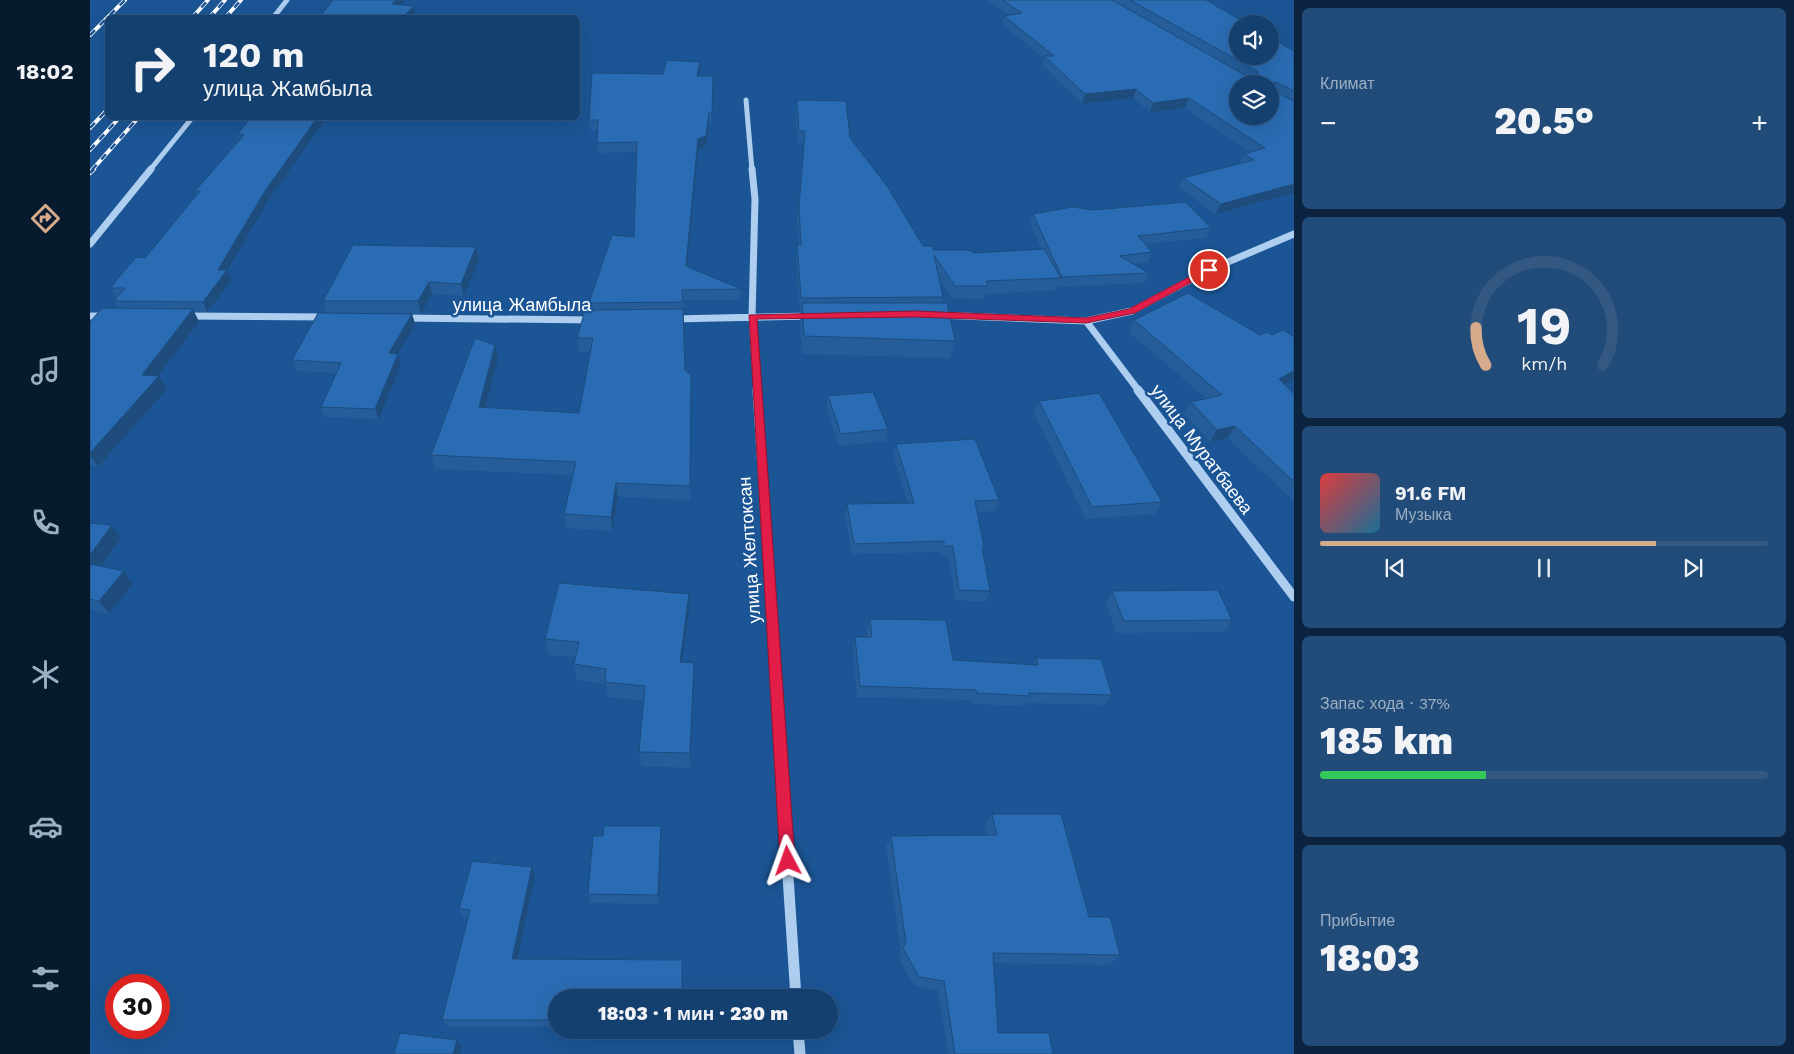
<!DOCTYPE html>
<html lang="ru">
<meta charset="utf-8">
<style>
body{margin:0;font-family:"Work Sans",sans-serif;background:#214b78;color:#f1f3f6;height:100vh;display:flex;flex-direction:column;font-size:19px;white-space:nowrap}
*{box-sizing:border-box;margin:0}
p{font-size:16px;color:#9dafc3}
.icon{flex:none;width:28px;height:28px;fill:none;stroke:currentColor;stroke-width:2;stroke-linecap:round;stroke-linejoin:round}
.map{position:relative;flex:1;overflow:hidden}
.sheet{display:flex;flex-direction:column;gap:8px;padding:8px;background:#0b233e;width:500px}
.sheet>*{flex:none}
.guide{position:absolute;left:15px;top:15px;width:475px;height:105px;border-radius:8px;box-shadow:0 5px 20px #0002,0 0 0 1px #335983;background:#144070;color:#f1f3f6;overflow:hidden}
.buttons{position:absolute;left:1139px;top:15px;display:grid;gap:10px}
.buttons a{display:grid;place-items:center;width:50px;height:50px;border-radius:50%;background:#144070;box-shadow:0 5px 20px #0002,0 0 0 1px #335983;font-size:25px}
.speed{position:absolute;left:15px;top:974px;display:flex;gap:10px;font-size:25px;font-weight:700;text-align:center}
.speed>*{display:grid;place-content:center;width:65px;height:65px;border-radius:50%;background:#144070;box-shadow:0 5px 20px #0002,0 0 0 1px #335983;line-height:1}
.speed .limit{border:8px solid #d22;background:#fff;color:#111}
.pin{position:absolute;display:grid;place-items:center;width:42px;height:42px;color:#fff;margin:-21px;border:2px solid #fff;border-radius:50%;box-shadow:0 1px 5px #0007}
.me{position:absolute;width:55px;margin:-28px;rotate:356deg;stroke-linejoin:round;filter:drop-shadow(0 0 4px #0008)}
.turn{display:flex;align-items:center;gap:18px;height:105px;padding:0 15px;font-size:22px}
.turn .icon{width:65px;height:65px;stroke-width:2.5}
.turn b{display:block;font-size:35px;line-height:42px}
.big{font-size:38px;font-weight:800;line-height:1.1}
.sheet .widget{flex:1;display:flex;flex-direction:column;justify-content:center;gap:8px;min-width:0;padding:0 18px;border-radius:8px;background:#214b78}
.sheet .dial{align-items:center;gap:0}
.dial svg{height:130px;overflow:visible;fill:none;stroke:#335983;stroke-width:7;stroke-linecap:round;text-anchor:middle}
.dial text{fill:#f1f3f6;stroke:none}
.song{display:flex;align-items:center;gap:15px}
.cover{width:60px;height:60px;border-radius:8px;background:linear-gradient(135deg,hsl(0 70% 55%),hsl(200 70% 35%))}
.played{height:5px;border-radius:2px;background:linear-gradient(90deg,#d6ab8b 75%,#335983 75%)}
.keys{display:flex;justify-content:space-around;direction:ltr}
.heat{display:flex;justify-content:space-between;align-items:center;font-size:28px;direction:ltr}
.charge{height:8px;border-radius:4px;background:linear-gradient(90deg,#34c759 37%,#335983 0)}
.trip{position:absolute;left:458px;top:989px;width:290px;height:50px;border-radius:25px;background:#144070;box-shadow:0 5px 20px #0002,0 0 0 1px #335983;font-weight:800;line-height:50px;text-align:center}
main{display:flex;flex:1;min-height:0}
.dock{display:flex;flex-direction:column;width:90px;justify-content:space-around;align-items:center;background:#081a2d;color:#9dafc3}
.dock .icon{width:35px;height:35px}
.dock .current{color:#d6ab8b}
.dock b{font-size:22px;color:#f1f3f6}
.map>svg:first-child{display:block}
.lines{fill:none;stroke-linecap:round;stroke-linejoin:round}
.minor-far3{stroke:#aecef0;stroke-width:5}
.minor-far2{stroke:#aecef0;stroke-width:7}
.minor-far1{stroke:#aecef0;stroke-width:9}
.minor{stroke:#aecef0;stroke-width:11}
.rail-far1-casing{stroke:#fff;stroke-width:4}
.rail-casing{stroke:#fff;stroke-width:4.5}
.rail-far1{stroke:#1b5595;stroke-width:2.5;stroke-dasharray:7;stroke-linecap:butt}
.rail{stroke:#1b5595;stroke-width:3;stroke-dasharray:9;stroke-linecap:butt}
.wall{fill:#245d9a}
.shaded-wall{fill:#1d4c7d}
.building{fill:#2a6cb3;stroke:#1d4c7d;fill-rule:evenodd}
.route{fill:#e11d48;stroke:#92132f}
.labels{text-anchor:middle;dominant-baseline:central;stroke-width:5;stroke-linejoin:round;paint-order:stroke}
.street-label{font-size:18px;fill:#fff;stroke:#1b5595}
</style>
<main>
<nav class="dock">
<b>18:02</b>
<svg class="icon current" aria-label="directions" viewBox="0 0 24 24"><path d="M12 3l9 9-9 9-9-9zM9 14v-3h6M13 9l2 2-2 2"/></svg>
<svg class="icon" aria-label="music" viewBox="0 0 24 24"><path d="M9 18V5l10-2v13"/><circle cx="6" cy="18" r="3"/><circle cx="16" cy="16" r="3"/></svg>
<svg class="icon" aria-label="phone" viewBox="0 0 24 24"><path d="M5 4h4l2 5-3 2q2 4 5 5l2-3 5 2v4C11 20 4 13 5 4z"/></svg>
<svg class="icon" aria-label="climate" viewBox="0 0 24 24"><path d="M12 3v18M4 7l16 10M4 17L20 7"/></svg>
<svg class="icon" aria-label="car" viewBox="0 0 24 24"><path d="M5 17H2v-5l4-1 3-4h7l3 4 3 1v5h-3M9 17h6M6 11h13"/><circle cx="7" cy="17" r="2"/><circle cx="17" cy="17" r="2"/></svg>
<svg class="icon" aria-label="filters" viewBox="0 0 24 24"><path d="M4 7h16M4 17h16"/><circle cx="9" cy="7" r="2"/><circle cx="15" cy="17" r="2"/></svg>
</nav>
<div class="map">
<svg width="1204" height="1054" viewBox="0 0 1204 1054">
<rect width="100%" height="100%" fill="#1b5595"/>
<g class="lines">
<path class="minor-far3" d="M183,18L197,0
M656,100L662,170
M60,170L102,118"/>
<path class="minor-far2" d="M662,169L665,199L662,317L667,391
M0,244L61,169
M848,315L996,321L1042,311L1119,270L1204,234
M0,316H18
M96,316L235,317
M313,318L503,320
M583,319L723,316
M996,321L1049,391"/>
<path class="minor-far1" d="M667,390L685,679
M1048,390L1204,597"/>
<path class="minor" d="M685,678L706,998
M708,1030L710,1054"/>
<g class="rail-far1-casing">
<path id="rail-far1" d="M102,18L118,0
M119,18L135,0
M135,18L151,0
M0,35L35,0
M0,128L18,109
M0,150L29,118
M2,170L48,118"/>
</g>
<g class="rail-casing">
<path id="rail" d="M0,173L4,169"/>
</g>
<use href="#rail-far1" class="rail-far1"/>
<use href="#rail" class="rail"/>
</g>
<path class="wall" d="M897,0H1116L1204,51V193L1126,214L1089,188L1093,178L1150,163L1154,154L1161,152L1095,108L1060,112L1043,98L992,104L952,65L954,58L912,24L914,16L919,15Z
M610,71L609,76H623L621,123H619L616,146L608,150L597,267L651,289L650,300H593L595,370L601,375L600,500L528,497L522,531L476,528L474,514L483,475L345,469L341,455L405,345L408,359L396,407L489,413L500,352H488L487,338L500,310L499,303L544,237L546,152L508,153L507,143L508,130H500L499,120L573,74Z
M707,100L760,138L833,246L843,250L885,253L952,250L940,223L943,214L1121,228L1116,238L1055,244L1062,252L1058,262L1044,264L1059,273L1055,283L969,287L968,286L966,290L896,294L894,299L861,298L850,280L853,297L852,303L865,341L860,358L712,354L710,321L711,310L710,311L706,257L707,244H709L707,220L714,143H708L706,112Z
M160,118H236L178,201L137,270L142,280L117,312H104L109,322L68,376H69L77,389L8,467L0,466V322L28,308L24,301L27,297H26L20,288L55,258L107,194L105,191L150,139L148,134Z
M386,247L389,260L374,296L342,294L331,314L237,313L233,301Z
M322,314L325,324L308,354L311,364L289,419L235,417L231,407L246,373L207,371L202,360Z
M1044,320L1204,379L1194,384L1204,394V502L1138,438L1120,442L1094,414L1101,402L1116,398L1039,332Z
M738,396L798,429L796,441L749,446L736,408Z
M949,401L1072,502L1065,514L996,519L944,414Z
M806,444L909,500L905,511L887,512L894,547L893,552L900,591L896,602L865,600L859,557H851L850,552L762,554L755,515L757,504L818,503L803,455Z
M0,523L31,538L11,566L43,584L19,614L0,609Z
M1022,591L1142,620L1134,632L1027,633L1016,603Z
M599,594V610L592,662L604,679L600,768L551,766L549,752L554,701L517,697L516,684L487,680L484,664L486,657L458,655L455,639Z
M780,619L863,660L943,665L946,658L1022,695L1015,705L937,703L935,706L882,704V700L767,697L763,647L765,637H778L777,630Z
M902,814L999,917L1030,955L1020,965L904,963L908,1033L963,1054H858L848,990L824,986L808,958L811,952L796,847L801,836L897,835L895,826Z
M571,836L569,904L500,903L498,894Z
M445,876L428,959L466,998V1027H358L352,1020L378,918L374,917L369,909Z"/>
<path class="shaded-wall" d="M306,0H315L304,12L302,4Z
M324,6L325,14L322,18H312Z
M610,62V71L607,86V76Z
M1186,82L1182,91L1180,85Z
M1046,89L1043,98L992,104L995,94Z
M1099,98L1095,108L1060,112L1063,103Z
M619,113V123L616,146L608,150L596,277V266L608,139Z
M227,118H236L178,201L137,271V270L142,280L117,312L113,302L128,270L175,191Z
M1204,184V193L1126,214L1131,204Z
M386,247L389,260L374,296L371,284Z
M339,282L342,294L331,314L328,301Z
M103,309L109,322L62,384L69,376L77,389L8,467L0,455V453L52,375Z
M322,314L325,324L308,354L311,364L289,419L285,409L299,353Z
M405,345L408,359L392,421L389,407Z
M1204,371V379L1181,391L1189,379Z
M1145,426L1138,438L1120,442L1127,430Z
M526,483L528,497L522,531L521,517Z
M22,525L31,538L5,575L0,569V555Z
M34,571L43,584L19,614L9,601Z
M599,594V610L590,678V662Z
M604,663V679L600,768V753Z
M571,826V836L569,904L568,895Z
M442,867L445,876L426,967L422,959Z
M367,1040L372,1047L370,1054H363Z"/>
<path class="building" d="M243,0H306L302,4L324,6L312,18H229Z
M912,0H1022L1162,79L1168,77L1167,71L1040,0H1116L1157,24H1148V56H1180V37L1204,51V91L1186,82L1180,84L1182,90L1204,101V184L1131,204L1093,178L1164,160L1154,154L1175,148L1099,98L1063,103L1046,89L995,94L954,56H964L914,16L932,13ZM1148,84H1180V116H1148Z
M577,60L610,62L607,76H623L622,113H619L616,136L608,139L596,266L651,289L592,290L593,302L499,303L522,235L544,237L547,142L507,143L508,120H499L502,73L573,74Z
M707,100L756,101L760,138L797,186L833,246H843V250H878L885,253L954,249L971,278L896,281L898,286H865L844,255L853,297L711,298L707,244L711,245L709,207L715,131H709Z
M160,118H227L175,191L128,270H137L113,302L24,301L35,288H20L46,257L55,258L110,191H105L154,135L148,134Z
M1095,202L1121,228L1048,236L1062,252L1030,256L1059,273L972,277L943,214L982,207L1004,210Z
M263,245L386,247L371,284L339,282L328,301H233Z
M1098,293L1170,335L1177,332L1182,335L1193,330L1204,337V371L1189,379L1204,394V482L1145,426L1127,430L1101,402L1132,395L1044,320Z
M712,303H857L865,341L714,336Z
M12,308L103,309L52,375L69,376L0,453V322Z
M593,309L595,370L601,375L600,486L526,483L521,517L474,514L486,462L341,455L385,338L405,345L389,407L489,413L503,338H487L495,310Z
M228,313L322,314L299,353L308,354L285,409L231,407L251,363L202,360Z
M783,392L798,429L751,434L738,396Z
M1009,393L1072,502L1002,507L949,401Z
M885,439L909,500L885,501L894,547H892L900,591L869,590L863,546H854V541L764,544L757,504L824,503L806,444Z
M0,523L22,525L0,555Z
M0,564L34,571L9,601L0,599Z
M469,583L599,594L590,662L604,663L600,753L549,752L555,686L515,682L516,669L484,664L489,642L455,639Z
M1128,590L1142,620L1034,621L1022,591Z
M780,619L856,620L863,660L948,665L946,658L1011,659L1022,695L939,693L940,696L887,693L886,690L770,686L765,637H782Z
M902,814H971L999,917H1020L1030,955L903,953L908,1033H959L963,1054H865L854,981L829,977L813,948L816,944L801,836L907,835Z
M514,826H571L568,895L498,894L503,836H513Z
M382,861L442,867L422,959L592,960V998H466V1020H352L380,910L369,909Z
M310,1033L367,1040L363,1054H304Z"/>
<path class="route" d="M1116,268L1124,270L1045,313L996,323L826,317L667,319L705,861L703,867L698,869L692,867L690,861L659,315L826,311L996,318L1039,309Z"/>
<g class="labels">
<g class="street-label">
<text x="432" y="304">улица Жамбыла</text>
<text transform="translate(1112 449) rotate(53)">улица Муратбаева</text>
<text transform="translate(659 550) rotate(-94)">улица Желтоксан</text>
</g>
</g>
</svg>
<div class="buttons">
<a><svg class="icon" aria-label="sound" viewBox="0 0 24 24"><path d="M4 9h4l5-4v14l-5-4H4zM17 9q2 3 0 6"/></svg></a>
<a><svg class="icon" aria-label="layers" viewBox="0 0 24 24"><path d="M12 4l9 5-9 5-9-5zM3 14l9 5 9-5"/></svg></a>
</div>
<div class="speed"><div class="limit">30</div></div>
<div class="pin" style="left:1119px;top:270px;background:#d93025"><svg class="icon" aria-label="arrive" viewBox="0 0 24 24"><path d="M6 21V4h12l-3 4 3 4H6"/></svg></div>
<svg class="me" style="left:698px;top:861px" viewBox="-20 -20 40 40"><path d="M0-17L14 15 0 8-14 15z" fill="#e11d48" stroke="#fff" stroke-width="4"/></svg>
<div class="trip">18:03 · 1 мин · 230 m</div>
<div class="guide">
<div class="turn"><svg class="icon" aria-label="right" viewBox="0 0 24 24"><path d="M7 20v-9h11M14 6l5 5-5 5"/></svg><div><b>120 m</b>улица Жамбыла</div></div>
</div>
</div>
<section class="sheet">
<div class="widget"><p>Климат</p>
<div class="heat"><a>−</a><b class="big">20.5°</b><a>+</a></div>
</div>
<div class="widget dial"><svg viewBox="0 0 100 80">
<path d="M14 69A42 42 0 1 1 86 69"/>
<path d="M14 69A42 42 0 0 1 8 46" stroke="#d6ab8b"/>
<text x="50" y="56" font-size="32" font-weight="700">19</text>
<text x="50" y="72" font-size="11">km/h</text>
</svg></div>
<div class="widget">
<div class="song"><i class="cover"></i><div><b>91.6 FM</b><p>Музыка</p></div></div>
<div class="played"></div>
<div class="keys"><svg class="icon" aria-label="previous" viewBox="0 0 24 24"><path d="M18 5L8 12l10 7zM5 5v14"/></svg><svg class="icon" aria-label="pause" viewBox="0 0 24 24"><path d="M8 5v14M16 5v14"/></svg><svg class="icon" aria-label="next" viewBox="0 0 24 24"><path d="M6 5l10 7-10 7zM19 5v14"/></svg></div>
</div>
<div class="widget"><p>Запас хода · 37%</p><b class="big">185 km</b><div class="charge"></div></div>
<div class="widget"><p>Прибытие</p><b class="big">18:03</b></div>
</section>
</main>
